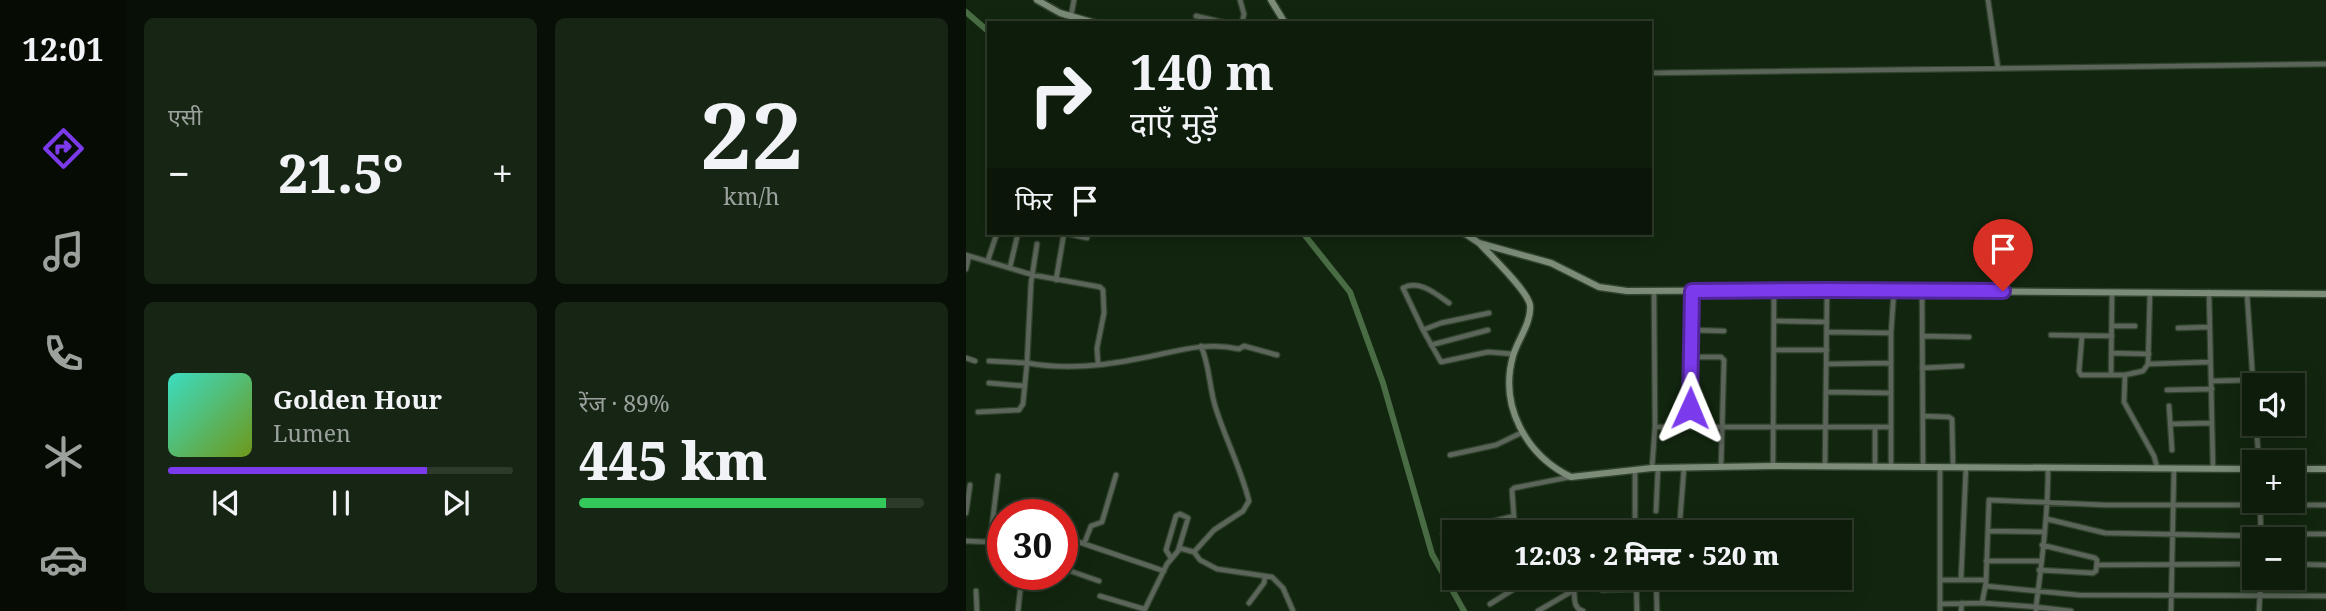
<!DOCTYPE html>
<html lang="hi">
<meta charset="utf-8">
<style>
body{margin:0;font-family:"Noto Serif","Noto Sans Devanagari",serif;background:#172514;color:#f1f3f6;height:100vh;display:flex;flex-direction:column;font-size:26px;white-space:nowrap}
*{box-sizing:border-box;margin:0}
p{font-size:23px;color:#9ba19d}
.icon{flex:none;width:38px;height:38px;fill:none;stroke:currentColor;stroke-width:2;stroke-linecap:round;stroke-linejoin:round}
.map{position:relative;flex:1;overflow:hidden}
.sheet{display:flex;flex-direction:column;gap:18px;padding:18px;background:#080f06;width:840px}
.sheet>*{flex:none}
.hud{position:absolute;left:21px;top:21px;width:665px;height:214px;border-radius:0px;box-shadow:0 4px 18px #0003,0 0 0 2px #2e3a2c;background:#0e1c0b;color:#f1f3f6;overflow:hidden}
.fabs{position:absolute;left:1276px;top:373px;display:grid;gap:14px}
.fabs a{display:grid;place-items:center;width:63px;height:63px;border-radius:0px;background:#0e1c0b;box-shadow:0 4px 18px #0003,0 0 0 2px #2e3a2c;font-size:35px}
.speed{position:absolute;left:21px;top:499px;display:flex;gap:14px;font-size:35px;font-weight:700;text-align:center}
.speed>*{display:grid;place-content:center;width:91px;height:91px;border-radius:50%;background:#0e1c0b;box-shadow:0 4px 18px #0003,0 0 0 2px #2e3a2c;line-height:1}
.speed .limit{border:10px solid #d22;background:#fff;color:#111}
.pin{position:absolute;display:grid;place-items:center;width:60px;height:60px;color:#fff;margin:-72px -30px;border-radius:50% 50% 50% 0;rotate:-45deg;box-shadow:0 0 7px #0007}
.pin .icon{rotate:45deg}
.me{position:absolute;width:77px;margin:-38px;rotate:1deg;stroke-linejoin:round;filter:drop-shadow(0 0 5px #0008)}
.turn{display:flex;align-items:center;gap:24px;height:147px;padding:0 28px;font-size:32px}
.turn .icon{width:91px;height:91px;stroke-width:2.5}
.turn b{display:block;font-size:49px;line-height:60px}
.then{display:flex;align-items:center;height:66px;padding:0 28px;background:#0003;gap:14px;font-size:26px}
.big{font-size:52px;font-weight:800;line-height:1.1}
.sheet .card{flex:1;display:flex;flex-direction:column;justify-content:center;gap:10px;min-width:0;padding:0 24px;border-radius:10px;background:#172514}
.sheet .dial{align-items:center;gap:0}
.dial b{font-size:91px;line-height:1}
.song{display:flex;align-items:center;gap:21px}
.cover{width:84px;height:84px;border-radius:10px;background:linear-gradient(135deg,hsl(170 70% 55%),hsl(80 70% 35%))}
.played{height:7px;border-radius:4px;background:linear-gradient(90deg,#7c3aed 75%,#2e3a2c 75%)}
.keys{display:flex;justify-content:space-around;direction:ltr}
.heat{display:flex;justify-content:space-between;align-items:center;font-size:38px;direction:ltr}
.charge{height:10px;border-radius:5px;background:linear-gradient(90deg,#34c759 89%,#2e3a2c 0)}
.sheet .tiles{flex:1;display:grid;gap:18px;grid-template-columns:repeat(2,1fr)}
.trip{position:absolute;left:476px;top:520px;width:410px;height:70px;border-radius:0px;background:#0e1c0b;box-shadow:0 4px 18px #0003,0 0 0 2px #2e3a2c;font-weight:800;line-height:70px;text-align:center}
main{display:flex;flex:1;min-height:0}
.menu{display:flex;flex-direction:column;width:126px;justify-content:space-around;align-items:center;background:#060b04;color:#9ba19d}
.menu .icon{width:49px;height:49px}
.menu .on{color:#7c3aed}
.menu b{font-size:32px;color:#f1f3f6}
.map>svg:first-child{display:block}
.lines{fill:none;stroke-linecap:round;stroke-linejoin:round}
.canal{stroke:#496c44;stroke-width:6}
.street-casing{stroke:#30432d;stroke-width:7}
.secondary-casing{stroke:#30432d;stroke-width:9}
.street{stroke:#5b6559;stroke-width:4.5}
.secondary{stroke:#7c8c79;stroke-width:6}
.route-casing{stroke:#51269a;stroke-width:18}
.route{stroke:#7c3aed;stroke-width:12}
</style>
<main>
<nav class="menu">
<b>12:01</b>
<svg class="icon on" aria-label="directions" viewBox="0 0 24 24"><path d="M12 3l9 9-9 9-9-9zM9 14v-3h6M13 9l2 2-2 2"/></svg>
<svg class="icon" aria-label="music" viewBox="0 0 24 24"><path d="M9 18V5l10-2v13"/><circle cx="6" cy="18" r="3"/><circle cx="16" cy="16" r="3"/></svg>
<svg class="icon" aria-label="phone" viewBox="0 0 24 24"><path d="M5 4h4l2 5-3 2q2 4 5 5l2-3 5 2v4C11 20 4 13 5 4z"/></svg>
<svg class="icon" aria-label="climate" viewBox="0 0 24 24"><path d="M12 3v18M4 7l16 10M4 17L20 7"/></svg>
<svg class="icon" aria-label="car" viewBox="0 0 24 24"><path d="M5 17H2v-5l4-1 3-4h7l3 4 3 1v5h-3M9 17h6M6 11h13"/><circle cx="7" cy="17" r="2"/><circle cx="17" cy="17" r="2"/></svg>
</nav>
<section class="sheet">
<div class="tiles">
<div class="card"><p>एसी</p>
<div class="heat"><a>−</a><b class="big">21.5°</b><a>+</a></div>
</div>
<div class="card dial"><b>22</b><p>km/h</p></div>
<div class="card">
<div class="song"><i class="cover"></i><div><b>Golden Hour</b><p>Lumen</p></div></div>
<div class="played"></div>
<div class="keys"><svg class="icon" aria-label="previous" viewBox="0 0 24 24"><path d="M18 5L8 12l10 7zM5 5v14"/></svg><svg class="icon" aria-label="pause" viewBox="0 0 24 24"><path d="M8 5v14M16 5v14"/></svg><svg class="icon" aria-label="next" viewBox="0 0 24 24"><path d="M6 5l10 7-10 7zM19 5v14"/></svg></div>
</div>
<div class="card"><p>रेंज · 89%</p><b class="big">445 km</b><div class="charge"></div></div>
</div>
</section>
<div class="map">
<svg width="1360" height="611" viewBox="0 0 1360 611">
<rect width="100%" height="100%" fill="#12260f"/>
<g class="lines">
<path class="canal" d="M0,12L23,32
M337,233L384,292L417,383L466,554L498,611"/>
<g class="street-casing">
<path id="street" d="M274,0L278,14L276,23
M1022,0L1032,68
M105,16L108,0
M230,16L260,23
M684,73L1360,64
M99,233L121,238
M71,244L65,283L61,363C99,370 138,366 176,358C209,352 239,341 273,349L278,346L311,355
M0,255L67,275L134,287L137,290L138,313L131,348L132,364
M22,260L31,233
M44,267L52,233
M0,269L3,256
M90,280L98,233
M956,290L957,466
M1243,292L1247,468
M1281,294L1288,397
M523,313L475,323L457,330L475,362L522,352L548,354
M808,321L861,322
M1146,326H1169
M1212,328L1243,327
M457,330L437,288C453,279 470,294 483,303
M726,330L758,331
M861,332L925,333
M1085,335L1146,336
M956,336L1003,337
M1116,336L1113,371L1115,375H1159L1177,371L1182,364L1184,292
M465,345L522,330
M808,350H861
M1145,353L1183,354
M725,357H755L758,360L755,467
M0,358L9,361
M861,364L924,363
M1182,364L1244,362
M956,368L996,366
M1145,375L1146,293
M1159,375L1158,402L1188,456L1191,467
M1246,381L1287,380
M23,383L59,386
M1201,390L1246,389
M860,392L924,393
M1203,406L1206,450
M12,412L53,410L57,404L61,363L23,361
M957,416L983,417L986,419L987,466
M1205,424L1246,423
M1290,424L1293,462
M689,427H924
M724,427L726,291
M484,455L530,445L557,432
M807,466L808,290
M859,466L861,290
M909,466V427
M925,466V333L928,290
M974,467V611
M686,468L689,427L688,292
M1294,500L1295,539
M690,511L692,468
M0,513L4,485
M1081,519L1139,533L1295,536
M669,525L714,526
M1022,531L1078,532
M549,532L546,490L548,488L604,477
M669,532V471
M713,532L718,468
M477,534L548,516
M1295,534H1360
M104,539L198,571
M0,541L24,542L37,549
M24,542L32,476
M118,544L125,526L136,522L150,475
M213,548L228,552L248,530L277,511L283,501C275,469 260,440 250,409C243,388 244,366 235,346
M228,552L234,560L251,569L306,577L317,588L327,611
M1020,561H1074
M1326,564L1360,565
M1131,565L1288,564
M96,568L133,581
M1073,570L1127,573L1130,571L1131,560L1129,558L1076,545
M670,578L671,611
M690,578L691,611
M995,579L1000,467
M974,580H1019L1020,583L1016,603
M1020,581L1023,500L1139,505H1360
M1020,586L1113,595L1360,596
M608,590C609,599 607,608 617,611
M636,590L670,589
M10,591L11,611
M134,596L178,609
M283,603L298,583L299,576
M524,604L566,578
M974,604L1016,603L1070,607C1076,561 1082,514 1082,468
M52,611L56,574
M178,611L201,564L212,551L222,518L214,514L210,516L200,550L205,558
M572,611L608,590L609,578
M995,611L996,603
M1070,611V607L1105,611
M1205,611L1208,468
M1293,611L1295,578"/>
</g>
<g class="secondary-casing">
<path id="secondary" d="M71,0L94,13L129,23
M305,0L319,23
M498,233L513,243L585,263L633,287L661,291L846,290L1360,294
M513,243C525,256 561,290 564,305C566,322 551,341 547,356C533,406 560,455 605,477L686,468L807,466L1288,469
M1326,469H1360"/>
</g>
<use href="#street" class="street"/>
<use href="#secondary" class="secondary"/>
</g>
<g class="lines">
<g class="route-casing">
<path id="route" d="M724,408L726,291L861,290L1037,291"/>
</g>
<use href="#route" class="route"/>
</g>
</svg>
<div class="fabs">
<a><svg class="icon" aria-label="sound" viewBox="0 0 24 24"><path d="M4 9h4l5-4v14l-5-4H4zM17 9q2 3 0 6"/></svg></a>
<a>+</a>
<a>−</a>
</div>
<div class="speed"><div class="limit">30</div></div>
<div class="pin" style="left:1037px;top:291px;background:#d93025"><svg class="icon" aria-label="arrive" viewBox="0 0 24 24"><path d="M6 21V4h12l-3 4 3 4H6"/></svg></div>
<svg class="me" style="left:724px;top:408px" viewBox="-20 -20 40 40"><path d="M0-17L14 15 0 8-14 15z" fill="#7c3aed" stroke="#fff" stroke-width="4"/></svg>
<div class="trip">12:03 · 2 मिनट · 520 m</div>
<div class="hud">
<div class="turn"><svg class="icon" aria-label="right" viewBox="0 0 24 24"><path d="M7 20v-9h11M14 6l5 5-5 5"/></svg><div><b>140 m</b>दाएँ मुड़ें</div></div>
<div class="then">फिर<svg class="icon" aria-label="arrive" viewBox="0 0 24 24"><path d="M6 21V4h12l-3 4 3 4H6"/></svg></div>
</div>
</div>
</main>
